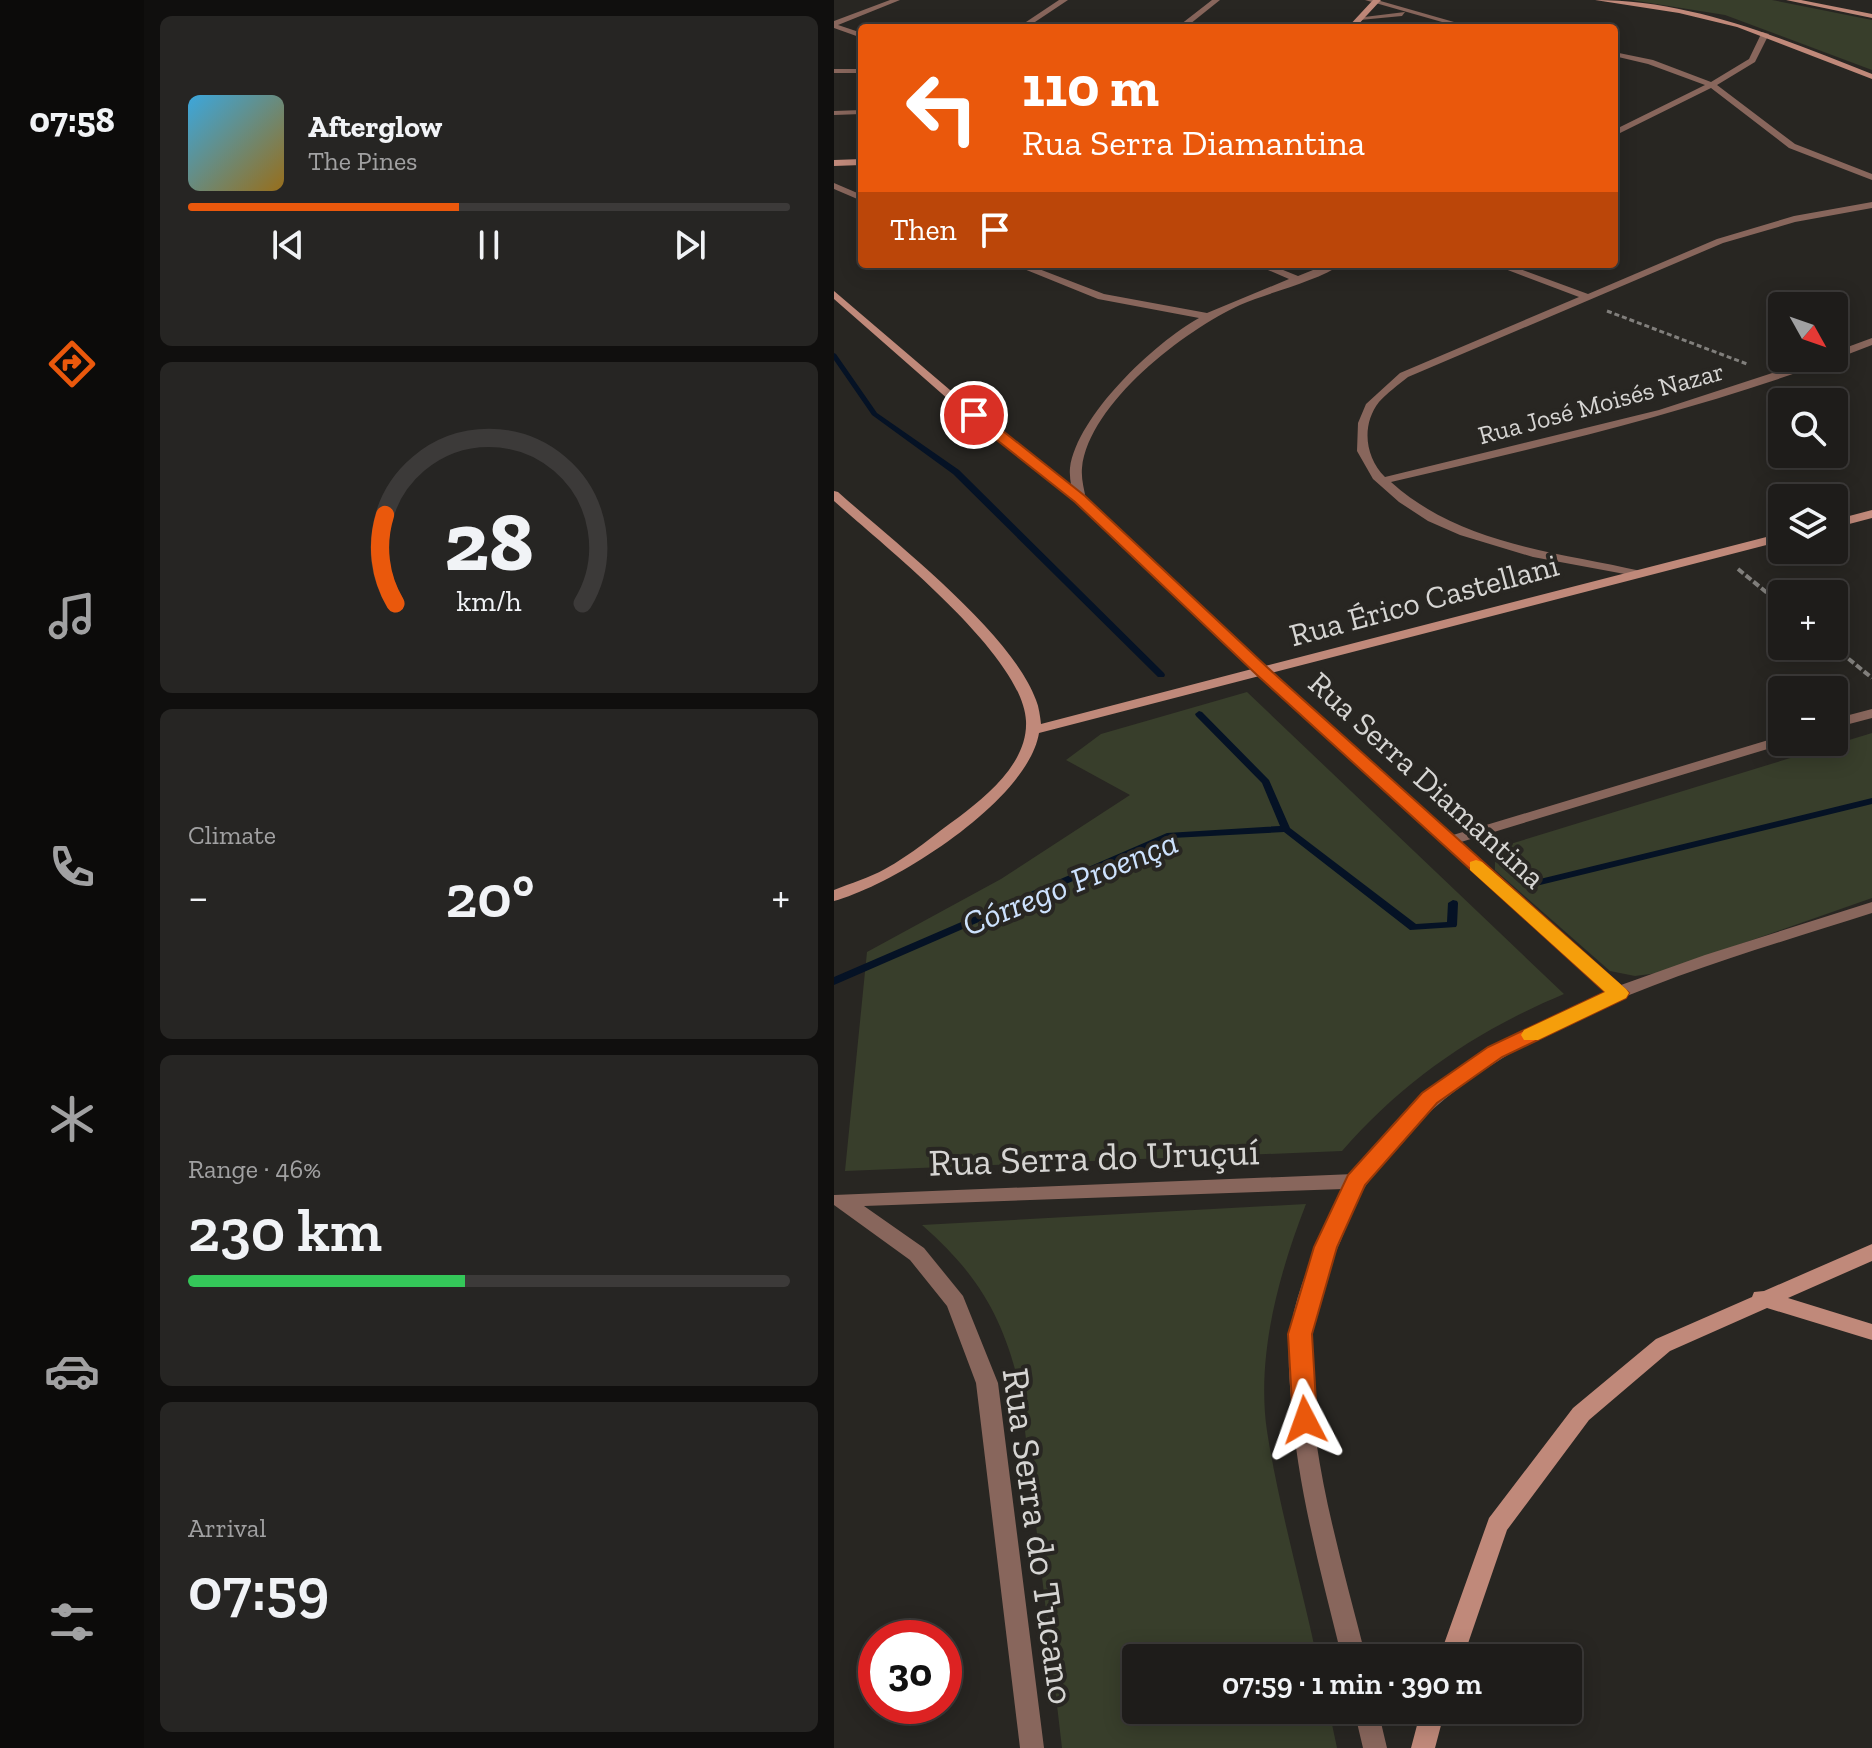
<!DOCTYPE html>
<meta charset="utf-8">
<style>
body{margin:0;font-family:"Zilla Slab",serif;background:#262523;color:#f1f3f6;height:100vh;display:flex;flex-direction:column;font-size:30px;white-space:nowrap}
*{box-sizing:border-box;margin:0}
p{font-size:26px;color:#a1a1a2}
.icon{flex:none;width:44px;height:44px;fill:none;stroke:currentColor;stroke-width:2;stroke-linecap:round;stroke-linejoin:round}
.map{position:relative;flex:1;overflow:hidden}
.panel{display:flex;flex-direction:column;gap:16px;padding:16px;background:#100f0e;width:690px}
.panel>*{flex:none}
.guide{position:absolute;left:24px;top:24px;width:760px;height:244px;border-radius:8px;box-shadow:0 4px 20px #0003,0 0 0 2px #3c3a39;background:#ea580c;color:#fff;overflow:hidden}
.needle{width:52px;rotate:130deg}
.buttons{position:absolute;left:934px;top:292px;display:grid;gap:16px}
.buttons a{display:grid;place-items:center;width:80px;height:80px;border-radius:8px;background:#1e1c1a;box-shadow:0 4px 20px #0003,0 0 0 2px #3c3a39;font-size:40px}
.speed{position:absolute;left:24px;top:1620px;display:flex;gap:16px;font-size:40px;font-weight:700;text-align:center}
.speed>*{display:grid;place-content:center;width:104px;height:104px;border-radius:50%;background:#1e1c1a;box-shadow:0 4px 20px #0003,0 0 0 2px #3c3a39;line-height:1}
.speed .limit{border:12px solid #d22;background:#fff;color:#111}
.pin{position:absolute;display:grid;place-items:center;width:68px;height:68px;color:#fff;margin:-34px;border:4px solid #fff;border-radius:50%;box-shadow:0 2px 8px #0007}
.me{position:absolute;width:88px;margin:-44px;rotate:356deg;stroke-linejoin:round;filter:drop-shadow(0 0 6px #0008)}
.turn{display:flex;align-items:center;gap:28px;height:168px;padding:0 32px;font-size:36px}
.turn .icon{width:104px;height:104px;stroke-width:2.5}
.turn b{display:block;font-size:56px;line-height:68px}
.then{display:flex;align-items:center;height:76px;padding:0 32px;background:#0003;gap:16px;font-size:30px}
.big{font-size:60px;font-weight:600;line-height:1.1}
.panel .widget{flex:1;display:flex;flex-direction:column;justify-content:center;gap:12px;min-width:0;padding:0 28px;border-radius:12px;background:#262523}
.panel .dial{align-items:center;gap:0}
.dial svg{height:208px;overflow:visible;fill:none;stroke:#3c3a39;stroke-width:7;stroke-linecap:round;text-anchor:middle}
.dial text{fill:#f1f3f6;stroke:none}
.song{display:flex;align-items:center;gap:24px}
.cover{width:96px;height:96px;border-radius:12px;background:linear-gradient(135deg,hsl(200 70% 55%),hsl(40 70% 35%))}
.played{height:8px;border-radius:4px;background:linear-gradient(90deg,#ea580c 45%,#3c3a39 45%)}
.keys{display:flex;justify-content:space-around;direction:ltr}
.heat{display:flex;justify-content:space-between;align-items:center;font-size:44px;direction:ltr}
.charge{height:12px;border-radius:6px;background:linear-gradient(90deg,#34c759 46%,#3c3a39 0)}
.trip{position:absolute;left:288px;top:1644px;width:460px;height:80px;border-radius:8px;background:#1e1c1a;box-shadow:0 4px 20px #0003,0 0 0 2px #3c3a39;font-weight:600;line-height:80px;text-align:center}
main{display:flex;flex:1;min-height:0}
.menu{display:flex;flex-direction:column;width:144px;justify-content:space-around;align-items:center;background:#0c0b0a;color:#a1a1a2}
.menu .icon{width:56px;height:56px}
.menu .current{color:#ea580c}
.menu b{font-size:36px;color:#f1f3f6}
.map>svg:first-child{display:block}
.green{fill:#383e2b}
.lines{fill:none;stroke-linecap:round;stroke-linejoin:round}
.stream{fill:#051225;fill-rule:evenodd}
.path-far1{stroke:#817f7c;stroke-width:3;stroke-dasharray:5 3;stroke-linecap:butt}
.path{stroke:#817f7c;stroke-width:4;stroke-dasharray:7 3;stroke-linecap:butt}
.street{fill:#88665c;fill-rule:evenodd}
.secondary{fill:#c0897a;fill-rule:evenodd}
.route{fill:#ea580c;stroke:#983908;stroke-width:2}
.slow{fill:#f59e0b}
.labels{text-anchor:middle;dominant-baseline:central;stroke-width:8;stroke-linejoin:round;paint-order:stroke}
.far-street-label{font-size:26px;fill:#d6d5d3;stroke:#282622}
.street-label{font-size:32px;fill:#d6d5d3;stroke:#282622}
.water-label{font-size:34px;font-style:italic;fill:#cde2fe;stroke:#282622}
.near-street-label{font-size:38px;fill:#d6d5d3;stroke:#282622}
</style>
<main>
<nav class="menu">
<b>07:58</b>
<svg class="icon current" aria-label="directions" viewBox="0 0 24 24"><path d="M12 3l9 9-9 9-9-9zM9 14v-3h6M13 9l2 2-2 2"/></svg>
<svg class="icon" aria-label="music" viewBox="0 0 24 24"><path d="M9 18V5l10-2v13"/><circle cx="6" cy="18" r="3"/><circle cx="16" cy="16" r="3"/></svg>
<svg class="icon" aria-label="phone" viewBox="0 0 24 24"><path d="M5 4h4l2 5-3 2q2 4 5 5l2-3 5 2v4C11 20 4 13 5 4z"/></svg>
<svg class="icon" aria-label="climate" viewBox="0 0 24 24"><path d="M12 3v18M4 7l16 10M4 17L20 7"/></svg>
<svg class="icon" aria-label="car" viewBox="0 0 24 24"><path d="M5 17H2v-5l4-1 3-4h7l3 4 3 1v5h-3M9 17h6M6 11h13"/><circle cx="7" cy="17" r="2"/><circle cx="17" cy="17" r="2"/></svg>
<svg class="icon" aria-label="filters" viewBox="0 0 24 24"><path d="M4 7h16M4 17h16"/><circle cx="9" cy="7" r="2"/><circle cx="15" cy="17" r="2"/></svg>
</nav>
<section class="panel">
<div class="widget">
<div class="song"><i class="cover"></i><div><b>Afterglow</b><p>The Pines</p></div></div>
<div class="played"></div>
<div class="keys"><svg class="icon" aria-label="previous" viewBox="0 0 24 24"><path d="M18 5L8 12l10 7zM5 5v14"/></svg><svg class="icon" aria-label="pause" viewBox="0 0 24 24"><path d="M8 5v14M16 5v14"/></svg><svg class="icon" aria-label="next" viewBox="0 0 24 24"><path d="M6 5l10 7-10 7zM19 5v14"/></svg></div>
</div>
<div class="widget dial"><svg viewBox="0 0 100 80">
<path d="M14 69A42 42 0 1 1 86 69"/>
<path d="M14 69A42 42 0 0 1 10 35" stroke="#ea580c"/>
<text x="50" y="56" font-size="32" font-weight="700">28</text>
<text x="50" y="72" font-size="11">km/h</text>
</svg></div>
<div class="widget"><p>Climate</p>
<div class="heat"><a>−</a><b class="big">20°</b><a>+</a></div>
</div>
<div class="widget"><p>Range · 46%</p><b class="big">230 km</b><div class="charge"></div></div>
<div class="widget"><p>Arrival</p><b class="big">07:59</b></div>
</section>
<div class="map">
<svg width="1038" height="1748" viewBox="0 0 1038 1748">
<rect width="100%" height="100%" fill="#282622"/>
<path class="green" d="M797,0H938L1038,20V70L891,15Z
M413,692L730,994C642,1031 571,1079 508,1151L11,1171L33,952L167,879L296,795L232,760L267,734Z
M1038,733V898L824,973L801,976L776,971L661,870V855L673,845Z
M472,1204C445,1273 422,1356 433,1431C445,1507 467,1583 483,1658H302V1710H495L503,1748H228L186,1388C169,1317 144,1274 88,1225Z"/>
<g class="lines">
<path class="stream" d="M0,353L2,354L43,413L125,470L330,673L331,675L330,677H324L119,474L38,415L0,360Z
M365,711L368,712L435,780L456,828L582,924L613,922L614,903L619,900L623,901L624,903L623,925L622,927L576,930L450,832L338,838L0,985V977L333,833L446,826L428,783L362,716L361,714Z
M1038,798V804L706,885L701,882L706,879Z"/>
<path class="path-far1" d="M773,311L913,364"/>
<path class="path" d="M904,569L948,605
M999,646L1038,678"/>
<path class="street" d="M56,0H66L4,25L28,33V38L0,28V21Z
M225,0H234L192,28H183Z
M378,0H386L351,28H342Z
M531,0H543L641,28H629Z
M571,12L568,16L526,20L522,18Z
M928,32L935,34L921,62L883,85L961,144L1038,174V180L955,148L877,88L780,136V130L871,85L814,64L780,56V52L819,60L877,82L915,59Z
M0,69H28V73H0Z
M28,110V114L0,115V111Z
M0,183L28,195V201L0,189Z
M1038,202V208L961,222L889,243L574,377C564,385 553,393 545,402C527,425 531,457 551,477L825,410L984,358H1000V352L1038,338V345C883,406 720,444 557,482C627,545 720,551 807,571V577L699,557L626,535L594,521L565,502L539,479L523,451L524,423L532,404L566,373L745,297L658,264H672L754,294L883,239L960,216Z
M178,264H192L270,294L373,313L455,279L420,264H434L464,276L494,264H508C484,281 436,292 406,305C351,330 255,403 248,468C247,478 250,489 252,499L246,503L240,499C238,489 235,478 236,468C243,416 320,343 365,318L264,299Z
M428,667L433,668L619,835L948,736V742L953,743L627,842L787,985L871,955L1038,902V913C865,969 632,1027 529,1190C519,1205 514,1224 507,1240C494,1270 478,1305 476,1338C472,1446 506,1554 532,1658H508C487,1573 463,1487 457,1399C455,1375 453,1350 457,1326C465,1278 490,1232 510,1189L30,1206L90,1248L129,1296L164,1383L210,1748H186L142,1383L113,1306L76,1260L0,1205V1195L520,1174C535,1155 550,1133 567,1116C627,1060 699,1024 773,992L423,674L421,671L423,668Z
M1038,709V718L1000,728V719Z
M520,1710H544L553,1748H529Z"/>
<path class="secondary" d="M539,0H547L521,28H513Z
M761,0C859,0 949,39 1038,74V79L903,27L845,13Z
M952,0H967L1038,14V18Z
M28,159V165L0,166V160Z
M0,291L123,396L250,496L431,666L948,533V541L205,733C194,800 62,884 0,901V890C17,883 35,878 51,869C77,855 101,834 125,817C154,795 194,762 192,721C189,655 50,546 0,501V491L4,492C60,542 177,632 202,700C205,707 206,716 207,724L418,669L242,502L115,400L0,299Z
M1038,510V518L1000,528V520Z
M1038,1244V1261L954,1298L1038,1324V1340L933,1308L836,1351L755,1420L673,1530L629,1658H605L655,1518L739,1408L822,1339L918,1297L920,1292L930,1291Z
M587,1710H611L601,1748H577Z"/>
</g>
<path class="route" d="M135,412H145L251,496L434,668L795,993L792,998L668,1057L603,1103L531,1185L503,1247L478,1334L483,1420L480,1427L471,1430L463,1427L459,1420L454,1334L480,1247L514,1175L588,1093L654,1047L771,992L423,675L241,502L135,418Z"/>
<path class="slow" d="M642,860L648,862L792,989L795,993L792,998L704,1040H690L687,1035L690,1030L771,992L636,870V862Z"/>
<g class="labels">
<g class="far-street-label">
<text transform="translate(767 403) rotate(-15)">Rua José Moisés Nazar</text>
</g>
<g class="street-label">
<text transform="translate(590 600) rotate(-15)">Rua Érico Castellani</text>
<text transform="translate(593 780) rotate(42)">Rua Serra Diamantina</text>
</g>
<g class="water-label">
<text transform="translate(236 883) rotate(-22)">Córrego Proença</text>
</g>
<g class="near-street-label">
<text transform="translate(260 1157) rotate(-2)">Rua Serra do Uruçuí</text>
<text transform="translate(205 1536) rotate(82)">Rua Serra do Tucano</text>
</g>
</g>
</svg>
<div class="buttons">
<a><svg class="needle" viewBox="-14 -14 28 28"><path d="M0-13l5 13h-10z" fill="#e53935"/><path d="M0 13l5-13h-10z" fill="#a1a1a2"/></svg></a>
<a><svg class="icon" aria-label="search" viewBox="0 0 24 24"><circle cx="10" cy="10" r="6"/><path d="M15 15l6 6"/></svg></a>
<a><svg class="icon" aria-label="layers" viewBox="0 0 24 24"><path d="M12 4l9 5-9 5-9-5zM3 14l9 5 9-5"/></svg></a>
<a>+</a>
<a>−</a>
</div>
<div class="speed"><div class="limit">30</div></div>
<div class="pin" style="left:140px;top:415px;background:#d93025"><svg class="icon" aria-label="arrive" viewBox="0 0 24 24"><path d="M6 21V4h12l-3 4 3 4H6"/></svg></div>
<svg class="me" style="left:471px;top:1420px" viewBox="-20 -20 40 40"><path d="M0-17L14 15 0 8-14 15z" fill="#ea580c" stroke="#fff" stroke-width="4"/></svg>
<div class="trip">07:59 · 1 min · 390 m</div>
<div class="guide">
<div class="turn"><svg class="icon" aria-label="left" viewBox="0 0 24 24"><path d="M17 20v-9H6M10 6l-5 5 5 5"/></svg><div><b>110 m</b>Rua Serra Diamantina</div></div>
<div class="then">Then<svg class="icon" aria-label="arrive" viewBox="0 0 24 24"><path d="M6 21V4h12l-3 4 3 4H6"/></svg></div>
</div>
</div>
</main>
